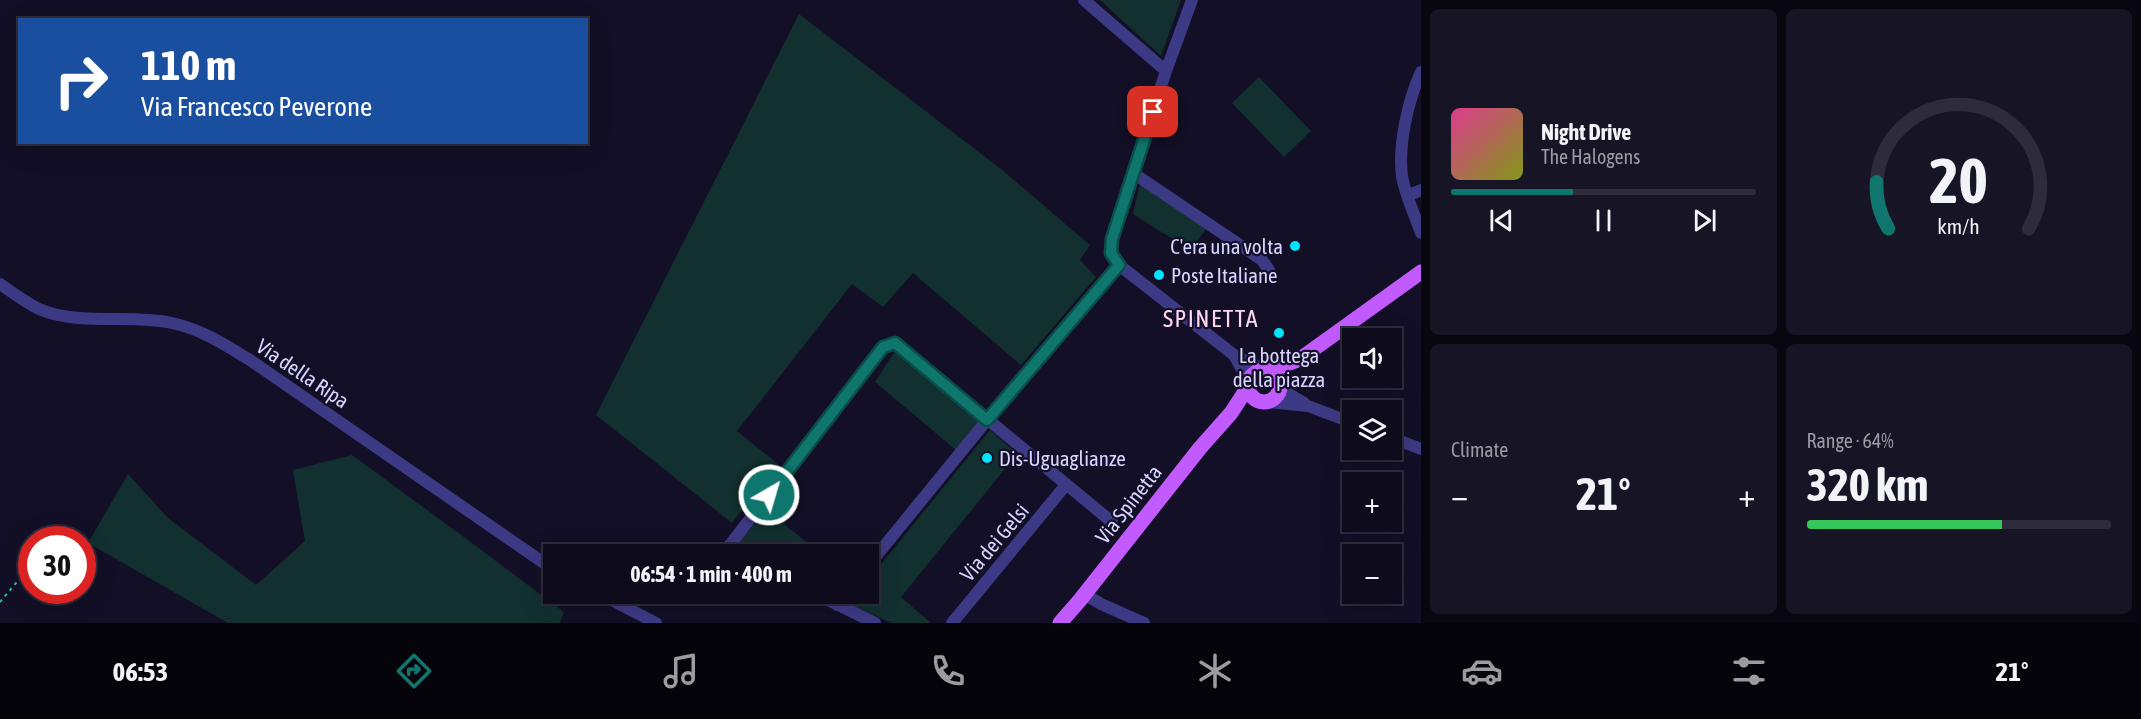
<!DOCTYPE html>
<meta charset="utf-8">
<style>
body{margin:0;font-family:"Asap Condensed",sans-serif;background:#171425;color:#f1f3f6;height:100vh;display:flex;flex-direction:column;font-size:22px;white-space:nowrap}
*{box-sizing:border-box;margin:0}
p{font-size:20px;color:#9b9ba3}
.icon{flex:none;width:33px;height:33px;fill:none;stroke:currentColor;stroke-width:2;stroke-linecap:round;stroke-linejoin:round}
.map{position:relative;flex:1;overflow:hidden}
.details{display:flex;flex-direction:column;gap:9px;padding:9px;background:#08060f;width:720px}
.details>*{flex:none}
.hud{position:absolute;left:18px;top:18px;width:570px;height:126px;border-radius:0px;box-shadow:0 6px 24px #0002,0 0 0 2px #2e2b3b;background:#1a4fa0;color:#fff;overflow:hidden}
.buttons{position:absolute;left:1342px;top:328px;display:grid;gap:12px}
.buttons a{display:grid;place-items:center;width:60px;height:60px;border-radius:0px;background:#0e0b1c;box-shadow:0 6px 24px #0002,0 0 0 2px #2e2b3b;font-size:30px}
.speed{position:absolute;left:18px;top:526px;display:flex;gap:12px;font-size:30px;font-weight:700;text-align:center}
.speed>*{display:grid;place-content:center;width:78px;height:78px;border-radius:50%;background:#0e0b1c;box-shadow:0 6px 24px #0002,0 0 0 2px #2e2b3b;line-height:1}
.speed .limit{border:9px solid #d22;background:#fff;color:#111}
.pin{position:absolute;display:grid;place-items:center;width:51px;height:51px;color:#fff;margin:-26px;border-radius:12px;box-shadow:0 3px 9px #0006}
.me{position:absolute;width:66px;margin:-33px;rotate:38deg;stroke-linejoin:round;filter:drop-shadow(0 0 4px #0008)}
.turn{display:flex;align-items:center;gap:21px;height:126px;padding:0 24px;font-size:27px}
.turn .icon{width:78px;height:78px;stroke-width:2.5}
.turn b{display:block;font-size:42px;line-height:51px}
.big{font-size:45px;font-weight:700;line-height:1.1}
.details .tile{flex:1;display:flex;flex-direction:column;justify-content:center;gap:9px;min-width:0;padding:0 21px;border-radius:9px;background:#171425}
.details .dial{align-items:center;gap:0}
.dial svg{height:156px;overflow:visible;fill:none;stroke:#2e2b3b;stroke-width:7;stroke-linecap:round;text-anchor:middle}
.dial text{fill:#f1f3f6;stroke:none}
.song{display:flex;align-items:center;gap:18px}
.cover{width:72px;height:72px;border-radius:9px;background:linear-gradient(135deg,hsl(330 70% 55%),hsl(70 70% 35%))}
.played{height:6px;border-radius:3px;background:linear-gradient(90deg,#0f766e 40%,#2e2b3b 40%)}
.keys{display:flex;justify-content:space-around;direction:ltr}
.heat{display:flex;justify-content:space-between;align-items:center;font-size:33px;direction:ltr}
.charge{height:9px;border-radius:4px;background:linear-gradient(90deg,#34c759 64%,#2e2b3b 0)}
.details .tiles{flex:1;display:grid;gap:9px;grid-template-columns:repeat(2,1fr)}
.trip{position:absolute;left:543px;top:544px;width:336px;height:60px;border-radius:0px;background:#0e0b1c;box-shadow:0 6px 24px #0002,0 0 0 2px #2e2b3b;font-weight:700;line-height:60px;text-align:center}
.dock{display:flex;height:96px;justify-content:space-around;align-items:center;background:#06040b;color:#9b9ba3}
.dock .icon{width:42px;height:42px}
.dock .selected{color:#0f766e}
.dock b{font-size:27px;color:#f1f3f6}
main{display:flex;flex:1;min-height:0}
.map>svg:first-child{display:block}
.green{fill:#12302f}
.lines{fill:none;stroke-linecap:round;stroke-linejoin:round}
.path{stroke:#2fb8b0;stroke-width:2;stroke-dasharray:3 4.5;stroke-linecap:butt}
.minor{stroke:#3d3a85;stroke-width:12}
.major{stroke:#c25bff;stroke-width:15}
.route-casing{stroke:#0a4d48;stroke-width:15}
.route{stroke:#0f766e;stroke-width:10}
.poi-dot{fill:#00e5ff;stroke:#130f26;stroke-width:2}
.labels{text-anchor:middle;dominant-baseline:central;stroke-width:4.5;stroke-linejoin:round;paint-order:stroke}
.poi-label{font-size:21px;fill:#d9d4ff;stroke:#130f26;text-anchor:start}
.street-label{font-size:21px;fill:#d9d4ff;stroke:#130f26}
.quarter-label{font-size:24px;letter-spacing:1.5px;fill:#ffd6f0;stroke:#130f26}
</style>
<main>
<div class="map">
<svg width="1421" height="623" viewBox="0 0 1421 623">
<rect width="100%" height="100%" fill="#130f26"/>
<path class="green" d="M1100,0H1181L1161,56Z
M799,14L1001,169L1090,245L1080,260L1096,277L1021,365L913,273L883,307L852,284L737,431L778,464L732,523L596,415Z
M1259,77L1311,131L1284,157L1232,103Z
M1140,183L1207,228L1190,250L1133,214Z
M895,351L982,422L957,451L875,382Z
M990,430L1017,454L901,597L931,623H891L848,603L856,594H868L869,579Z
M352,455L468,540L564,612L560,623H228L88,543L128,474L168,518L256,585L305,541L293,470Z
M766,510L823,555H757L737,545Z"/>
<g class="lines">
<path class="path" d="M0,602L32,564"/>
<path class="minor" d="M1084,0L1166,71
M1192,0L1166,71L1117,222C1111,241 1108,248 1119,265L1234,355L1264,370
M1421,72C1408,100 1398,145 1402,176C1405,195 1415,215 1421,233
M1133,173L1262,260L1269,270
M1409,195L1421,190
M0,284C13,293 25,302 39,309C78,326 131,314 172,323C201,329 225,345 250,360L554,570
M1234,355L1249,382
M1280,389L1304,403
M1269,402L1308,406L1353,423
M1392,438L1421,449
M737,555L726,550L883,347L895,343L1112,522
M868,566L987,420L1119,265
M600,594L656,623
M816,594L875,623
M1084,594L1101,604L1144,623
M837,605L846,594
M952,623L1065,486"/>
<path class="major" d="M1248 386a16 16 0 1 1 32 0a16 16 0 1 1-32 0Z
M1269,371L1300,359L1421,272
M1060,623L1080,600L1200,448L1231,413L1248,387"/>
</g>
<g class="lines">
<g class="route-casing">
<path id="route" d="M769,495L883,347L895,343L987,420L1119,265L1111,253L1112,239L1153,112"/>
</g>
<use href="#route" class="route"/>
</g>
<g class="poi-dot">
<circle cx="1295" cy="246" r="6"/>
<circle cx="1159" cy="275" r="6"/>
<circle cx="1279" cy="333" r="6"/>
<circle cx="987" cy="458" r="6"/>
</g>
<g class="labels">
<g class="poi-label">
<text x="1283" y="246" text-anchor="end">C'era una volta</text>
<text x="1171" y="275">Poste Italiane</text>
<text x="1279" y="355" text-anchor="middle">La bottega<tspan x="1279" dy="24">della piazza</tspan></text>
<text x="999" y="458">Dis-Uguaglianze</text>
</g>
<g class="street-label">
<text transform="translate(303 373) rotate(34)">Via della Ripa</text>
<text transform="translate(1128 504) rotate(-52)">Via Spinetta</text>
<text transform="translate(994 542) rotate(-50)">Via dei Gelsi</text>
</g>
<g class="quarter-label">
<text x="1211" y="318">SPINETTA</text>
</g>
</g>
</svg>
<div class="buttons">
<a><svg class="icon" aria-label="sound" viewBox="0 0 24 24"><path d="M4 9h4l5-4v14l-5-4H4zM17 9q2 3 0 6"/></svg></a>
<a><svg class="icon" aria-label="layers" viewBox="0 0 24 24"><path d="M12 4l9 5-9 5-9-5zM3 14l9 5 9-5"/></svg></a>
<a>+</a>
<a>−</a>
</div>
<div class="speed"><div class="limit">30</div></div>
<div class="pin" style="left:1153px;top:112px;background:#d93025"><svg class="icon" aria-label="arrive" viewBox="0 0 24 24"><path d="M6 21V4h12l-3 4 3 4H6"/></svg></div>
<svg class="me" style="left:769px;top:495px" viewBox="-20 -20 40 40"><circle r="17" fill="#0f766e" stroke="#fff" stroke-width="3"/><path d="M0-11L8 9 0 5-8 9z" fill="#fff"/></svg>
<div class="trip">06:54 · 1 min · 400 m</div>
<div class="hud">
<div class="turn"><svg class="icon" aria-label="right" viewBox="0 0 24 24"><path d="M7 20v-9h11M14 6l5 5-5 5"/></svg><div><b>110 m</b>Via Francesco Peverone</div></div>
</div>
</div>
<section class="details">
<div class="tiles">
<div class="tile">
<div class="song"><i class="cover"></i><div><b>Night Drive</b><p>The Halogens</p></div></div>
<div class="played"></div>
<div class="keys"><svg class="icon" aria-label="previous" viewBox="0 0 24 24"><path d="M18 5L8 12l10 7zM5 5v14"/></svg><svg class="icon" aria-label="pause" viewBox="0 0 24 24"><path d="M8 5v14M16 5v14"/></svg><svg class="icon" aria-label="next" viewBox="0 0 24 24"><path d="M6 5l10 7-10 7zM19 5v14"/></svg></div>
</div>
<div class="tile dial"><svg viewBox="0 0 100 80">
<path d="M14 69A42 42 0 1 1 86 69"/>
<path d="M14 69A42 42 0 0 1 8 45" stroke="#0f766e"/>
<text x="50" y="56" font-size="32" font-weight="700">20</text>
<text x="50" y="72" font-size="11">km/h</text>
</svg></div>
<div class="tile"><p>Climate</p>
<div class="heat"><a>−</a><b class="big">21°</b><a>+</a></div>
</div>
<div class="tile"><p>Range · 64%</p><b class="big">320 km</b><div class="charge"></div></div>
</div>
</section>
</main>
<nav class="dock">
<b>06:53</b>
<svg class="icon selected" aria-label="directions" viewBox="0 0 24 24"><path d="M12 3l9 9-9 9-9-9zM9 14v-3h6M13 9l2 2-2 2"/></svg>
<svg class="icon" aria-label="music" viewBox="0 0 24 24"><path d="M9 18V5l10-2v13"/><circle cx="6" cy="18" r="3"/><circle cx="16" cy="16" r="3"/></svg>
<svg class="icon" aria-label="phone" viewBox="0 0 24 24"><path d="M5 4h4l2 5-3 2q2 4 5 5l2-3 5 2v4C11 20 4 13 5 4z"/></svg>
<svg class="icon" aria-label="climate" viewBox="0 0 24 24"><path d="M12 3v18M4 7l16 10M4 17L20 7"/></svg>
<svg class="icon" aria-label="car" viewBox="0 0 24 24"><path d="M5 17H2v-5l4-1 3-4h7l3 4 3 1v5h-3M9 17h6M6 11h13"/><circle cx="7" cy="17" r="2"/><circle cx="17" cy="17" r="2"/></svg>
<svg class="icon" aria-label="filters" viewBox="0 0 24 24"><path d="M4 7h16M4 17h16"/><circle cx="9" cy="7" r="2"/><circle cx="15" cy="17" r="2"/></svg>
<b>21°</b>
</nav>
